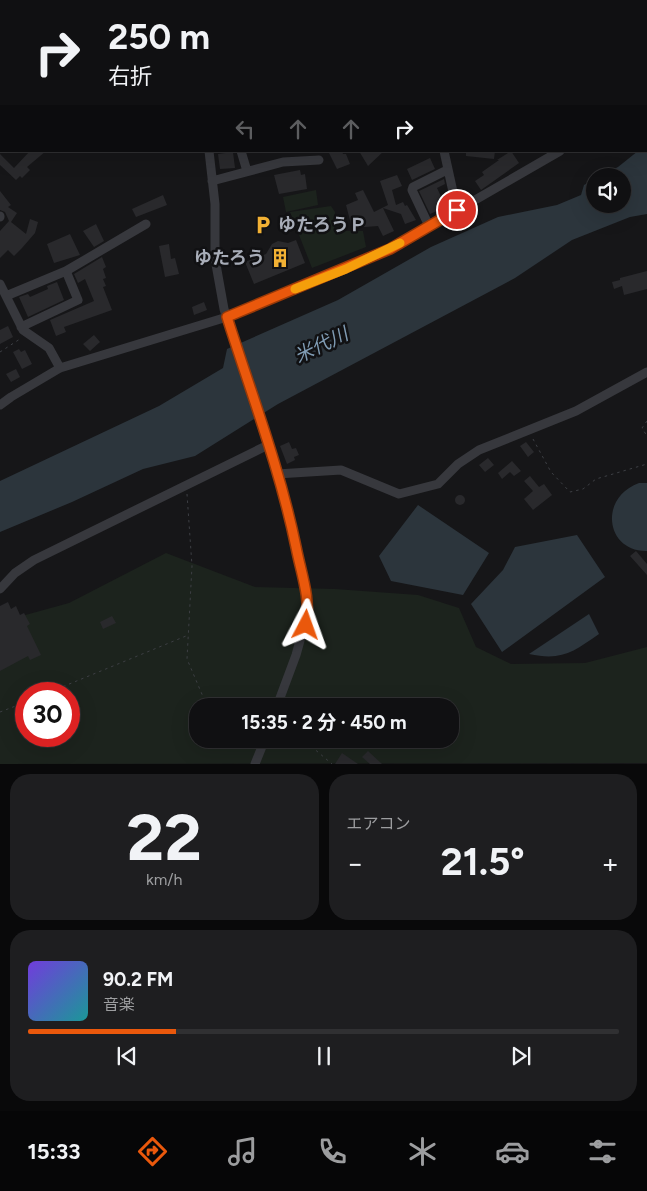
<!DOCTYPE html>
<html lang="ja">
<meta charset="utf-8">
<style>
body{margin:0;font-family:Figtree,"Noto Sans JP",sans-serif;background:#1e1e20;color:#f1f3f6;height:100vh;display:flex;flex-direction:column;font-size:19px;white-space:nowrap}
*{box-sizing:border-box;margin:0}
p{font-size:16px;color:#9c9d9f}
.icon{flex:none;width:28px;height:28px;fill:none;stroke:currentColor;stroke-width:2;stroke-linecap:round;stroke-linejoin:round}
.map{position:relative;height:764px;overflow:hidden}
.sheet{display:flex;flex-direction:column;gap:10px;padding:10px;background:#09090a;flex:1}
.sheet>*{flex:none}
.banner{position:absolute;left:0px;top:0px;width:648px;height:152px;box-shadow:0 5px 20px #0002,0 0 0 1px #303032;background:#101012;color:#f1f3f6;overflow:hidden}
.tools{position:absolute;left:586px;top:168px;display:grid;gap:10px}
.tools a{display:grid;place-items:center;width:45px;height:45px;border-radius:50%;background:#101012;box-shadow:0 5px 20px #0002,0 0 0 1px #303032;font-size:25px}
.speed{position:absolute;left:15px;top:682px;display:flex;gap:10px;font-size:25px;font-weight:700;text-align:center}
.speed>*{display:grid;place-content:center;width:65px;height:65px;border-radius:50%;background:#101012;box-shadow:0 5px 20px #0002,0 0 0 1px #303032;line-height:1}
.speed .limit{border:8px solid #d22;background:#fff;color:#111}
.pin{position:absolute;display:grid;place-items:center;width:42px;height:42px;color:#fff;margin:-21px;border:2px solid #fff;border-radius:50%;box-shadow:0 1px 5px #0007}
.me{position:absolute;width:55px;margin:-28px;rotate:4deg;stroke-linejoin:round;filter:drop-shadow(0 0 4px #0008)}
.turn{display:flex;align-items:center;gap:18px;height:105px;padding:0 25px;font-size:22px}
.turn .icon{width:65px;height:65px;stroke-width:2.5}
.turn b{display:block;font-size:35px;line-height:42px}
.lanes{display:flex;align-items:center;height:48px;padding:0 25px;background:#0003;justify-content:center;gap:25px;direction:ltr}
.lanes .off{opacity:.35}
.big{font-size:38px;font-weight:700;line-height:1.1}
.sheet .tile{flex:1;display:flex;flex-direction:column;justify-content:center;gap:8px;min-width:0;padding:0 18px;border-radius:20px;background:#1e1e20}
.sheet .dial{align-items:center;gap:0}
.dial b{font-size:65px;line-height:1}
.song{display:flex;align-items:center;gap:15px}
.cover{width:60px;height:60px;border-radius:8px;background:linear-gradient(135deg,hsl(260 70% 55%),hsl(180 70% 35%))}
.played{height:5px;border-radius:2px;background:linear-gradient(90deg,#ea580c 25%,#303032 25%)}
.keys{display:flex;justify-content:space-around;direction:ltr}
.heat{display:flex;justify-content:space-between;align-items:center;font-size:28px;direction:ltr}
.sheet .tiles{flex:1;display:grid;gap:10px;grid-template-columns:1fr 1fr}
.tile:last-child{grid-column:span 2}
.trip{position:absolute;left:189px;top:698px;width:270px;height:50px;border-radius:20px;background:#101012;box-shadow:0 5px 20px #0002,0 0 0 1px #303032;font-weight:700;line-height:50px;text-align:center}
.tab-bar{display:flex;height:80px;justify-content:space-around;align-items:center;background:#060607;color:#9c9d9f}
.tab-bar .icon{width:35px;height:35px}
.tab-bar .active{color:#ea580c}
.tab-bar b{font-size:22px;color:#f1f3f6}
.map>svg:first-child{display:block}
.green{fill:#1c231d;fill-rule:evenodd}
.water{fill:#2c353c}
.building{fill:#29292c}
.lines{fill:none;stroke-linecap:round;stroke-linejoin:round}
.path{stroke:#3d3f44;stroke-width:1;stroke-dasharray:2.5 4;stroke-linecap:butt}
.minor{stroke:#37383d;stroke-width:9}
.route-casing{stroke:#983908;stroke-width:12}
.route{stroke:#ea580c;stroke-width:9}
.slow{stroke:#f59e0b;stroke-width:9}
.labels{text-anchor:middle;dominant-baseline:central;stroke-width:5;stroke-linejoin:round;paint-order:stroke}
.poi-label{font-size:18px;font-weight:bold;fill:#a8adb8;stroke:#111113;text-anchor:start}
.water-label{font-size:19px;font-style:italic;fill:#7f9bb3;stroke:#111113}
</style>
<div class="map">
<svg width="647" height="764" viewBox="0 0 647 764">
<rect width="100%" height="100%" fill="#161618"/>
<path class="green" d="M316,190L318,205L286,212L283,197Z
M331,206L335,212L334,231H363L366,247L312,268L290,212Z
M166,553L255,587L335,589L418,595L459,608L476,647L511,664L585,663L647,647V763L0,764V622L69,603ZM26,694H69V736H26ZM198,706H450V739H198Z"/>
<path class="water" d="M647,144V214L630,217L572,240L515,278L278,404L195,456L143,469L72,502L0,532V481L159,406L223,368L227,349L338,300L431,247L498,217L557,205L581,195L584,185L595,179V204H622V176H600L618,167L638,151H646Z
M639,483H647V551C606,552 598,498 639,483Z
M418,505L489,553L463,595L391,581L379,556Z
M577,535L605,577L502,652L471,604L503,570L515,547Z
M589,614L599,634C573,652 562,661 529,654Z"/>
<path class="building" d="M30,151H46L27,167L30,170L22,178L20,176L16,180L0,165V154L14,168Z
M328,151H342L343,154H346L350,164L337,169Z
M359,151H384L368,166Z
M466,151H495L494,159L466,156Z
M511,151L519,163L481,190L475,181L484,175L482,172L499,160H497Z
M233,152L235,168L220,169L218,154Z
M430,158L435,169L412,180L407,169Z
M300,170L301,175L305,174L307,189L279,194L274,175Z
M397,175L402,186L392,190L396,205L403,202L405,206L407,205L416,220L405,224L401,214L383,208L394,231L383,236L378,226L352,228L346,205L358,200L355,193L363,190L374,212L388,205L380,181Z
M444,179L445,184L437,188L446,207L430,214L419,191Z
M0,191L11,205L8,207L17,213L11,222L26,234L30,219L38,222L35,233L22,248L14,256L8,250L0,258V231L9,221L5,212L0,210Z
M163,195L167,205L136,217L132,209Z
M96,224L104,241L94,247L83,231Z
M70,234L80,255L54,263L47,244Z
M296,240L305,263L254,284L245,262L266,254L272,244L278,241L288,243Z
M169,244L171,259L175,258L179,274L165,277L159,246Z
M102,257L106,267L103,269L106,278L103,279L106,286L103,287L112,310L64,327L66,332L56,336L50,320L94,301L85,279L78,283L74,274Z
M647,271V289L624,295L622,286L614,289L612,282L620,280V278Z
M57,282L64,300L28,317L19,297L28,294L30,297L48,289L47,286Z
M204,302L207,310L194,315L192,307Z
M8,326L13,337L0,344V330Z
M94,335L100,342L90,351L83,344Z
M19,349L21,352L25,350L32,364L22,369L13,352Z
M16,369L20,377L11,382L6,374Z
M289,442L292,449L296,448L299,455L294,457L295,460L287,464L280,446Z
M526,442L534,452L528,457L520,446Z
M488,458L494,465L485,472L479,465Z
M512,461L521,471L514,476L510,472L502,479L498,473Z
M530,476L539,487L544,484L552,495L533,510L524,499L533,491L524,481Z
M455 500a5 5 0 1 1 10 0a5 5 0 1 1-10 0Z
M636,551L647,564V575L630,556Z
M8,602L11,609L16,606L20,615L24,613L30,624L27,626L41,655L30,660L28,656L0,671V606Z
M112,616L116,623L103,629L100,622Z
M368,751L382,764H370L362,757Z
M342,753L358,764H335Z"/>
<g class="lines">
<path class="path" d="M0,352L20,339
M647,421L642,428L647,436
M533,439L551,472L570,492L583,489L596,479L647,464
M187,494L192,566L187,659L207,706
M45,694L186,636
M0,712L26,702
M293,739L312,747L332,764"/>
<path class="minor" d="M155,0L156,1
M304,0V1
M558,0L559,1
M20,1L26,0
M170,1L172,0
M438,1V0
M0,2H1
M646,4H647
M0,77H1
M646,84L647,83
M0,127L1,128
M209,151L215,204V259L224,309L277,474L301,565L309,608L296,655L277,706
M241,151L247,171
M444,151L457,210
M212,181L283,162L319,160
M0,216V217
M429,226L412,190L413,187L447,170
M0,284L23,330L49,348L60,368
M6,296L66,271L146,224
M21,327L78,300L66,271
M0,405L11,397L60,368L227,317L346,269L390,249L560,151
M277,474L341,470L399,494L438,484L458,464L479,450L576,411L647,372
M0,589L15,573L34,560L268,445
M255,764L265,739"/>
</g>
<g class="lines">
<g class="route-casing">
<path id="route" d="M306,625C311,598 301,573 296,547C280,469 251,393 227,317L390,249L457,210"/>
</g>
<use href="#route" class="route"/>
<path class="slow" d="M295,289L346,269L400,243"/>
</g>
<defs>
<g id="parking-bare" transform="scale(1.5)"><path d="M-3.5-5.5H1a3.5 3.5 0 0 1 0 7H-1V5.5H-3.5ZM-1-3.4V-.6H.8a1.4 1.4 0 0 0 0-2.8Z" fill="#f2b134" stroke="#111113" stroke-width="2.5" paint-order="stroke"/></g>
<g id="building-bare" transform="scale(1.5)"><path d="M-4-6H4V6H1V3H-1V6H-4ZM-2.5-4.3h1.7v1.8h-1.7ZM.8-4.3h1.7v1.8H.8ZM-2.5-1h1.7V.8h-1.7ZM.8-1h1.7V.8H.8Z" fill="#f2b134" stroke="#111113" stroke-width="2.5" paint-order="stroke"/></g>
</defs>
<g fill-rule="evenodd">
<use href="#parking-bare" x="263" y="225"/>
<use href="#building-bare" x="280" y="258"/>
</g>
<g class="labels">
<g class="poi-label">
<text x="278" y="225">ゆたろうＰ</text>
<text x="265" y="258" text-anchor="end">ゆたろう</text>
</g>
<g class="water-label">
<text transform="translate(321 345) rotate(-26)">米代川</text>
</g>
</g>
</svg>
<div class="tools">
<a><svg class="icon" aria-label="sound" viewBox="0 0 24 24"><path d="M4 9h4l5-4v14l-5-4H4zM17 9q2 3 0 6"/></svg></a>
</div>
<div class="speed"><div class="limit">30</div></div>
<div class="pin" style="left:457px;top:210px;background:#d93025"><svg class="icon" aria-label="arrive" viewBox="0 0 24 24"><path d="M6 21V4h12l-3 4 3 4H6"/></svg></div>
<svg class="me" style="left:306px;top:625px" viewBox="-20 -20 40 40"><path d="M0-17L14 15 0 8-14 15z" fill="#ea580c" stroke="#fff" stroke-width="4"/></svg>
<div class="trip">15:35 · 2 分 · 450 m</div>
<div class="banner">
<div class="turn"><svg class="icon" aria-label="right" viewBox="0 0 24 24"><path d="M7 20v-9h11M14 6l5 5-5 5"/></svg><div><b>250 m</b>右折</div></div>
<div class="lanes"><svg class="icon off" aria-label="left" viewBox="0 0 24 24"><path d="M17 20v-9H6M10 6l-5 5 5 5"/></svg><svg class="icon off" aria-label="ahead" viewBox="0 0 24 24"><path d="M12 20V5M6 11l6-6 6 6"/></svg><svg class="icon off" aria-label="ahead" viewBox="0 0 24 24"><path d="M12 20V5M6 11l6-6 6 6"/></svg><svg class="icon" aria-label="right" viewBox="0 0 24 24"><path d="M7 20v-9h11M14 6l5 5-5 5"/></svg></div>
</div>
</div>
<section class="sheet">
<div class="tiles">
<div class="tile dial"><b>22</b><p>km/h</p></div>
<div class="tile"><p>エアコン</p>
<div class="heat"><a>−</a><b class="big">21.5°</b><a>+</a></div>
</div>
<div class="tile">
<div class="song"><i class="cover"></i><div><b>90.2 FM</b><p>音楽</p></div></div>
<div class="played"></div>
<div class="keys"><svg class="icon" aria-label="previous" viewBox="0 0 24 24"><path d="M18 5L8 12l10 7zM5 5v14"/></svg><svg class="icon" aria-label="pause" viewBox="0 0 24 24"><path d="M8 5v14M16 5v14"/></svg><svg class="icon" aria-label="next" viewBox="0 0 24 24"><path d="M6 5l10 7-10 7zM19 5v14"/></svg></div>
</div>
</div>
</section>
<nav class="tab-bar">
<b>15:33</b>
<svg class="icon active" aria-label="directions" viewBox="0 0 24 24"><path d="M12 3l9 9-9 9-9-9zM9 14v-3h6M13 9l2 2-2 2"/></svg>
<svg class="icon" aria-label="music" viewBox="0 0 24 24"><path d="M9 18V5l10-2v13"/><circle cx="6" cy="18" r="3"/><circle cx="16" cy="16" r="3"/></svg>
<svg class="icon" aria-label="phone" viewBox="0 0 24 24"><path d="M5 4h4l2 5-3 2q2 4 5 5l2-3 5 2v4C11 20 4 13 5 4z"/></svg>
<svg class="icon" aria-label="climate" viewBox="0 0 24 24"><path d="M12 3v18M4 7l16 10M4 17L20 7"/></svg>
<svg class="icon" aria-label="car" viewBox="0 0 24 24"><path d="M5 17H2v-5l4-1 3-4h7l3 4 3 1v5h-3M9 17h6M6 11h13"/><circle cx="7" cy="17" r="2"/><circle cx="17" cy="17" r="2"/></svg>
<svg class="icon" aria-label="filters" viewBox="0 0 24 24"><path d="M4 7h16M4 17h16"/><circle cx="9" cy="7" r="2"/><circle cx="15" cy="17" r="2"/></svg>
</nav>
